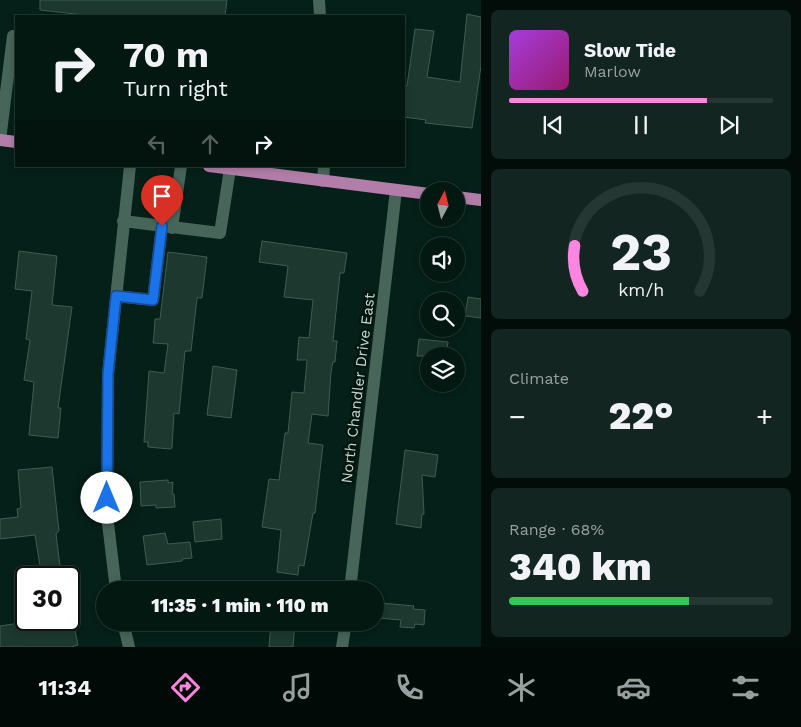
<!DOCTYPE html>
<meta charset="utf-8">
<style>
body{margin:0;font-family:"Work Sans",sans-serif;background:#122520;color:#f1f3f6;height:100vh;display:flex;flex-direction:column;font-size:19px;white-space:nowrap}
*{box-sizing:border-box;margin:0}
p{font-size:16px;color:#97a09f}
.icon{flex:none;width:28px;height:28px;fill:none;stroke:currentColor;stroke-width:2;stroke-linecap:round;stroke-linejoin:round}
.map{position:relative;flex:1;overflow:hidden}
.drawer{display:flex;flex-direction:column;gap:10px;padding:10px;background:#020d0a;width:320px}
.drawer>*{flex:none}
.guide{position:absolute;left:15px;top:15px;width:390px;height:152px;border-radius:0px;box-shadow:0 2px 8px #0003,0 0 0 1px #253732;background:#041812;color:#f1f3f6;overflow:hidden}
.needle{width:32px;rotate:7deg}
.buttons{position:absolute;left:420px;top:182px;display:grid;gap:10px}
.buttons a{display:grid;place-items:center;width:45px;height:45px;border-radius:50%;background:#041812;box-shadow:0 2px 8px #0003,0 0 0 1px #253732;font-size:25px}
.speed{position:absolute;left:15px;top:566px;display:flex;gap:10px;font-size:25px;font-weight:700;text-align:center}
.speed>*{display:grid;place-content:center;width:65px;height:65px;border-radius:50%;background:#041812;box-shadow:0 2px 8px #0003,0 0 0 1px #253732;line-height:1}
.speed .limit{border:2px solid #111;border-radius:8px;background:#fff;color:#111}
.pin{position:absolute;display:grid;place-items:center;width:42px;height:42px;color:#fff;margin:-51px -21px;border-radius:50% 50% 50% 0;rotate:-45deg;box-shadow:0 0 5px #0007}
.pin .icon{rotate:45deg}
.me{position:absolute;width:55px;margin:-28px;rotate:0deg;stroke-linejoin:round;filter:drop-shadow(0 0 4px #0008)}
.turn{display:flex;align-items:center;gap:18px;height:105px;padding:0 25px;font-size:22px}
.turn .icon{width:65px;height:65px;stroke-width:2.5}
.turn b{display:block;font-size:35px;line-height:42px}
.lanes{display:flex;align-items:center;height:48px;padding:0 25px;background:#0003;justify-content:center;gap:25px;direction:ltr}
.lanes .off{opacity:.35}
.big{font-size:38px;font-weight:800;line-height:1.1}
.drawer .widget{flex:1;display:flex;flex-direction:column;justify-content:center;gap:8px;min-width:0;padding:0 18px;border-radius:8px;background:#122520}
.drawer .dial{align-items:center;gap:0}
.dial svg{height:130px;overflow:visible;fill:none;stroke:#253732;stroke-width:7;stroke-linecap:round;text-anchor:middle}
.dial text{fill:#f1f3f6;stroke:none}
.song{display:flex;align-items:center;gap:15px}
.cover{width:60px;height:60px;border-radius:8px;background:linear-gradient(135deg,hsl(280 70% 55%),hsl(320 70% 35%))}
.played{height:5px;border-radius:2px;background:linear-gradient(90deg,#fe85e0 75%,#253732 75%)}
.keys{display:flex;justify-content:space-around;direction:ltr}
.heat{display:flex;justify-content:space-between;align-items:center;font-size:28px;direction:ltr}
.charge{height:8px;border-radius:4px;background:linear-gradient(90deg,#34c759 68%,#253732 0)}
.trip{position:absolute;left:96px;top:581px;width:288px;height:50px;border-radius:25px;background:#041812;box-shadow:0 2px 8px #0003,0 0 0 1px #253732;font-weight:800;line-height:50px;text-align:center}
.menu{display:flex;height:80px;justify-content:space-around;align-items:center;background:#020a07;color:#97a09f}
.menu .icon{width:35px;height:35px}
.menu .on{color:#fe85e0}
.menu b{font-size:22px;color:#f1f3f6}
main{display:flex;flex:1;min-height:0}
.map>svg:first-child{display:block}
.building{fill:#1d382f;stroke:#405c52}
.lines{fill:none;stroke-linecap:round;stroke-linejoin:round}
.minor{stroke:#48655a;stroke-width:12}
.major{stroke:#b27ea9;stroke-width:12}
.route-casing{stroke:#114b97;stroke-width:12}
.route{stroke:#1a73e8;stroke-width:9}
.labels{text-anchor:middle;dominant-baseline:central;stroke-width:5;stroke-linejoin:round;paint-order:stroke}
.street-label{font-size:15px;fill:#c7d7d0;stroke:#00170f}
</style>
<main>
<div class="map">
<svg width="481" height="647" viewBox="0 0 481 647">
<rect width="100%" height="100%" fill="#052018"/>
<path class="building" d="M40,0H227L225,16H93L40,10Z
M467,14L481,17V66L472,128L425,123L426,120L404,117V85L407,86L415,29L434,31L427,77L460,82Z
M262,241L347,253L344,273H340L333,341H337L335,362H333L331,372L328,416L312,414L308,443L323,445L315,513H313L304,566L299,565L298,575L277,572L281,530L262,527L269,479L279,480L285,433H288L292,392L304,393L307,360H297L299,337L309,338L313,300L284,297L288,266L259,262Z
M19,251L57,256L52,305L72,307L58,408H61L58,438L29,435L34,382L24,380L30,340L26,339L32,291L15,289Z
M168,252L207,257L202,298H197L191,351H185L179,414L174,413L172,448L170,449L148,447V442H144L149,371L164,373L168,344L153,343L154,334L155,319H160Z
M468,297L481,299V318L465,316Z
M419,339L448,342L446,356H417Z
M213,366L237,370L231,418L207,415Z
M405,450L438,455L435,477L422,475L424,514H422L421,528L396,524Z
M52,467L59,531L56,534L61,574H59V578H42L35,535L0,539V519L18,517L17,509L21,508L18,470Z
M168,480V483L173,482L172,494H174L175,507L156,508V505L141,506L140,482Z
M221,519L222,539L195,542L193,522Z
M165,533L168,544L190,542L192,558L182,559V561L147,565L143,536Z
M381,603L414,606L413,609L425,610L424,625L415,624L414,628L400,627L401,620L379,618Z
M72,617L78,645L71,647H0V626L26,622V626L58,620H69V618Z
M271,622H295L293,647H269Z"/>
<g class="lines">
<path class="minor" d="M319,0L320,16
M0,140L13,36
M323,181L324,166
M123,221L220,233L230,169
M172,228L181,166
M116,296L153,300L162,226
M116,590L107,515L108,374L130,166
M350,590L396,190
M123,622L129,647
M342,647L346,622"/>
<path class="major" d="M0,140L16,142
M209,166L429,194
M456,197L481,200"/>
</g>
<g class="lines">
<g class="route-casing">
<path id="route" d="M107,498L108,374L116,296L153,300L162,226"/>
</g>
<use href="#route" class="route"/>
</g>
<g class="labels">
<g class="street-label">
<text transform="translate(358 388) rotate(-83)">North Chandler Drive East</text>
</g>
</g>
</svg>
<div class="buttons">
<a><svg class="needle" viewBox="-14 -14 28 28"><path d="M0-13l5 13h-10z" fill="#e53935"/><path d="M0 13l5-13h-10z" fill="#97a09f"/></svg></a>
<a><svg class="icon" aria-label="sound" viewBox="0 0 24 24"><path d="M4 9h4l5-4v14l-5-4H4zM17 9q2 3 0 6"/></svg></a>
<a><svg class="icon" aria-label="search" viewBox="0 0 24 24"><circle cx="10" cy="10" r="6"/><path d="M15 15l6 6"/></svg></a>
<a><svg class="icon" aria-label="layers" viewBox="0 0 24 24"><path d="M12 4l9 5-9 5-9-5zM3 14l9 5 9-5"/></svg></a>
</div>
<div class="speed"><div class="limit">30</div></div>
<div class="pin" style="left:162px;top:226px;background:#d93025"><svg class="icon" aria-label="arrive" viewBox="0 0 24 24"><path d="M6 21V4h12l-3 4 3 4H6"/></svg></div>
<svg class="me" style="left:107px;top:498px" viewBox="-20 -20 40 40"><circle r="19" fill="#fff"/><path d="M0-13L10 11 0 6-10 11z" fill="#1a73e8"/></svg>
<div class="trip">11:35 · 1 min · 110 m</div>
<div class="guide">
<div class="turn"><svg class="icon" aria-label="right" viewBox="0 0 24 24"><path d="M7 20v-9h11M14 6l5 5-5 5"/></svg><div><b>70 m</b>Turn right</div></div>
<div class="lanes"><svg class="icon off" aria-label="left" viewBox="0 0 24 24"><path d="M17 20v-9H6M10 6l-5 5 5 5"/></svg><svg class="icon off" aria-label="ahead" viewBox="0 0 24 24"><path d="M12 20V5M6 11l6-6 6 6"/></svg><svg class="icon" aria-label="right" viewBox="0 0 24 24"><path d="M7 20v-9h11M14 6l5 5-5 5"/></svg></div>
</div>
</div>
<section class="drawer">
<div class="widget">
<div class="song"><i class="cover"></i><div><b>Slow Tide</b><p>Marlow</p></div></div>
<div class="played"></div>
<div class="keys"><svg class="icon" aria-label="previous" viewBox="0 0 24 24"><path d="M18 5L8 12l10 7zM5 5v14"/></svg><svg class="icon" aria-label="pause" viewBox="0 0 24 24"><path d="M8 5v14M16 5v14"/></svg><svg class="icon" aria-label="next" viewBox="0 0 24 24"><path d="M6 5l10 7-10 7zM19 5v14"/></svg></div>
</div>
<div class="widget dial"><svg viewBox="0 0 100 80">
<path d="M14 69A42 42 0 1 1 86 69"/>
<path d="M14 69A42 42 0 0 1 9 41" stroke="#fe85e0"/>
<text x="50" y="56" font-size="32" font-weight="700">23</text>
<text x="50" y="72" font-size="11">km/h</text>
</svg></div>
<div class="widget"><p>Climate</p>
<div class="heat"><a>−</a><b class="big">22°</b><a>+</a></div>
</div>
<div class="widget"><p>Range · 68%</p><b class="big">340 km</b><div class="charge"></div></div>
</section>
</main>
<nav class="menu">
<b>11:34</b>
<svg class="icon on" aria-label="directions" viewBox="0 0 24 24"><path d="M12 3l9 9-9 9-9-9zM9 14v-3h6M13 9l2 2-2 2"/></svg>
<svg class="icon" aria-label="music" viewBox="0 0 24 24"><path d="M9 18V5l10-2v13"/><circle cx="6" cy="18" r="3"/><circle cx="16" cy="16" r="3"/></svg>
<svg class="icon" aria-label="phone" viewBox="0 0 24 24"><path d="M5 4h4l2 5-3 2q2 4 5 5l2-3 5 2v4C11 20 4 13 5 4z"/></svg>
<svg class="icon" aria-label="climate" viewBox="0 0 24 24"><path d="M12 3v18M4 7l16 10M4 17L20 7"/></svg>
<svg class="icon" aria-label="car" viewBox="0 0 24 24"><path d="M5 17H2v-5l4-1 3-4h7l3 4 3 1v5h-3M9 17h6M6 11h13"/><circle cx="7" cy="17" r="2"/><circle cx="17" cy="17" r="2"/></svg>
<svg class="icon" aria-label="filters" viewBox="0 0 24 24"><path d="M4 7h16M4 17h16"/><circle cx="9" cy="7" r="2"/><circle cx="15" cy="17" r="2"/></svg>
</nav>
